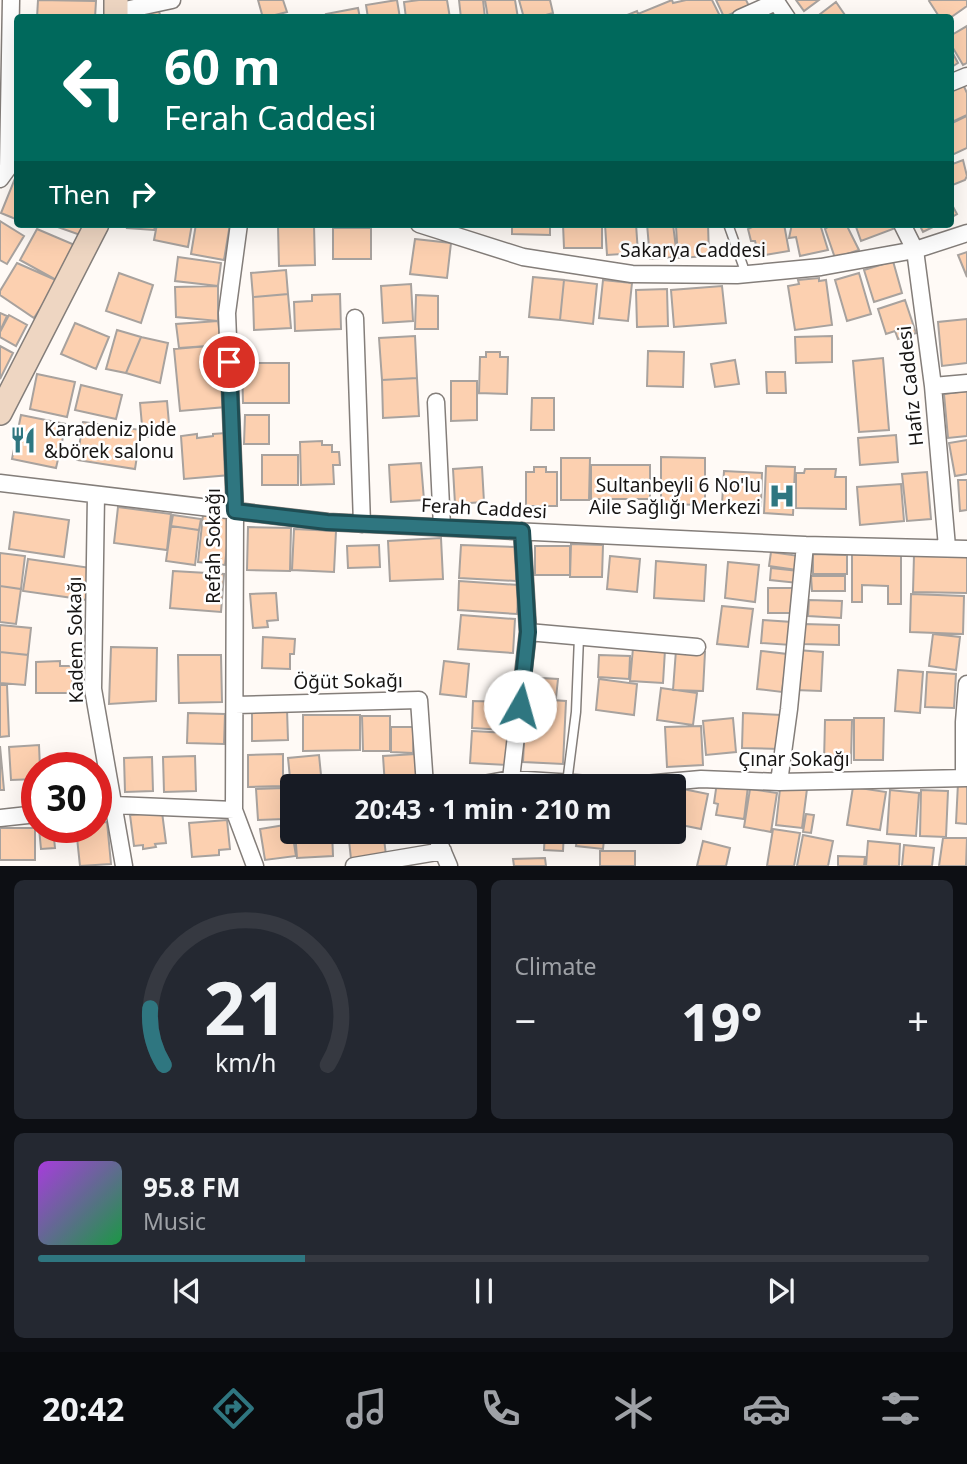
<!DOCTYPE html>
<meta charset="utf-8">
<style>
body{margin:0;font-family:"Noto Sans",sans-serif;background:#242831;color:#f1f3f6;height:100vh;display:flex;flex-direction:column;font-size:26px;white-space:nowrap}
*{box-sizing:border-box;margin:0}
p{font-size:23px;color:#9ea1a6}
.icon{flex:none;width:38px;height:38px;fill:none;stroke:currentColor;stroke-width:2;stroke-linecap:round;stroke-linejoin:round}
.map{position:relative;height:866px;overflow:hidden}
.panel{display:flex;flex-direction:column;gap:14px;padding:14px;background:#0d0f14;flex:1}
.panel>*{flex:none}
.guide{position:absolute;left:14px;top:14px;width:940px;height:214px;border-radius:7px;box-shadow:0 7px 28px #0002;background:#00695c;color:#fff;overflow:hidden}
.speed{position:absolute;left:21px;top:752px;display:flex;gap:14px;font-size:35px;font-weight:700;text-align:center}
.speed>*{display:grid;place-content:center;width:91px;height:91px;border-radius:50%;background:#171b24;box-shadow:0 7px 28px #0002;line-height:1}
.speed .limit{border:10px solid #d22;background:#fff;color:#111}
.pin{position:absolute;display:grid;place-items:center;width:60px;height:60px;color:#fff;margin:-30px;border:4px solid #fff;border-radius:50%;box-shadow:0 2px 7px #0007}
.me{position:absolute;width:77px;margin:-38px;rotate:7deg;stroke-linejoin:round;filter:drop-shadow(0 0 5px #0008)}
.turn{display:flex;align-items:center;gap:24px;height:147px;padding:0 35px;font-size:32px}
.turn .icon{width:91px;height:91px;stroke-width:2.5}
.turn b{display:block;font-size:49px;line-height:60px}
.then{display:flex;align-items:center;height:66px;padding:0 35px;background:#0003;gap:14px;font-size:26px}
.big{font-size:52px;font-weight:700;line-height:1.1}
.panel .widget{flex:1;display:flex;flex-direction:column;justify-content:center;gap:10px;min-width:0;padding:0 24px;border-radius:10px;background:#242831}
.panel .dial{align-items:center;gap:0}
.dial svg{height:182px;overflow:visible;fill:none;stroke:#363941;stroke-width:7;stroke-linecap:round;text-anchor:middle}
.dial text{fill:#f1f3f6;stroke:none}
.song{display:flex;align-items:center;gap:21px}
.cover{width:84px;height:84px;border-radius:10px;background:linear-gradient(135deg,hsl(280 70% 55%),hsl(140 70% 35%))}
.played{height:7px;border-radius:4px;background:linear-gradient(90deg,#2f7680 30%,#363941 30%)}
.keys{display:flex;justify-content:space-around;direction:ltr}
.heat{display:flex;justify-content:space-between;align-items:center;font-size:38px;direction:ltr}
.panel .tiles{flex:1;display:grid;gap:14px;grid-template-columns:1fr 1fr}
.widget:last-child{grid-column:span 2}
.trip{position:absolute;left:280px;top:774px;width:406px;height:70px;border-radius:7px;background:#171b24;box-shadow:0 7px 28px #0002;font-weight:700;line-height:70px;text-align:center}
.menu{display:flex;height:112px;justify-content:space-around;align-items:center;background:#090b0e;color:#9ea1a6}
.menu .icon{width:49px;height:49px}
.menu .current{color:#2f7680}
.menu b{font-size:32px;color:#f1f3f6}
.map>svg:first-child{display:block}
.building{fill:#fcd0b0;stroke:#a8a29e;stroke-width:2}
.lines{fill:none;stroke-linecap:round;stroke-linejoin:round}
.lane-casing{stroke:#847e7a;stroke-width:11}
.street-casing{stroke:#847e7a;stroke-width:19}
.secondary-casing{stroke:#847e7a;stroke-width:26}
.lane{stroke:#fff;stroke-width:8}
.street{stroke:#fff;stroke-width:16}
.secondary{stroke:#eed6c2;stroke-width:23}
.route-casing{stroke:#1f4d53;stroke-width:18}
.route{stroke:#2f7680;stroke-width:12}
.labels{text-anchor:middle;dominant-baseline:central;stroke-width:5;stroke-linejoin:round;paint-order:stroke}
.street-label{font-size:19px;fill:#171514;stroke:#fff}
.poi-label{font-size:19px;fill:#171514;stroke:#fff;text-anchor:start}
</style>
<div class="map">
<svg width="967" height="866" viewBox="0 0 967 866">
<rect width="100%" height="100%" fill="#fffaf6"/>
<path class="building" d="M38,0L96,1L95,18H37Z
M258,0H283L287,12L263,18Z
M397,0L400,18H368L366,5Z
M419,0H447L450,18H406L404,2Z
M459,0H483L485,18H461Z
M485,0H515L518,18H488Z
M519,0H550L553,13L535,18H524Z
M672,0L673,3L686,0H712L720,16L628,18L627,15L637,11L638,14Z
M716,0H746L749,6L724,17Z
M796,0H819L804,11Z
M930,0H967V6L950,18H940L929,1Z
M836,2L847,18H815Z
M158,8L161,18H127Z
M358,8L360,18H327L326,14Z
M967,26V63L963,65L950,43V36Z
M950,48L958,63L950,68Z
M961,80L967,93V115L950,123V85Z
M967,116V148L952,155L950,151V124Z
M963,160L967,176L965,180L950,186V165Z
M16,176H18V220L1,213Z
M950,201L957,214L950,218Z
M0,221L24,236L7,264L0,260Z
M55,224H87L83,236L55,226Z
M128,224H156L154,230L127,228Z
M157,224H192L188,247L154,240Z
M196,224H230L224,260L191,254Z
M512,224H550V235L512,234Z
M563,224H602V248H564Z
M605,224H636L638,253L607,255Z
M647,224H673L677,257L650,259Z
M708,224L709,256L678,258L676,226Z
M758,224H784L789,251L759,256L755,241H751L748,229Z
M792,224H820L828,250L800,256L796,237L789,238Z
M832,224H846L859,250L835,258L825,229Z
M855,224H891L893,229L861,241Z
M919,224H939L923,232Z
M314,225L315,265L279,266L278,226Z
M333,228H371V259H333Z
M37,229L77,246L58,281L20,260Z
M415,239L451,243L447,278L410,274Z
M967,252V277L958,255Z
M178,257L221,263L218,286L175,281Z
M893,261L902,293L874,302L864,270Z
M17,263L58,281L34,318L0,295V291Z
M286,270L288,294L253,297L251,273Z
M119,273L153,285L141,323L106,311Z
M859,273L871,314L847,321L835,280Z
M533,277L564,280L560,320L529,317Z
M819,278V281L826,280L832,325L795,330L788,286L799,284L798,280Z
M564,280L597,284L593,324L560,320Z
M603,280L632,283L628,321L599,318Z
M411,284L413,321L383,323L381,286Z
M218,286V321L176,317L175,287Z
M722,286L726,323L674,327L671,290Z
M667,289L668,326L637,327L636,290Z
M288,294L291,328L254,330L253,297Z
M340,294L341,329L295,331L294,302L312,301V295Z
M416,295L438,296V329H415Z
M905,300L916,333L898,339L895,331L886,334L878,309Z
M0,313L7,316L0,331Z
M9,315L27,325L16,346L0,337V332Z
M967,319V363L942,366L938,322Z
M218,321L221,345L179,348L176,324Z
M75,323L109,337L96,369L61,354Z
M117,330L141,337L126,373L106,369Z
M415,336L417,378L382,380L379,338Z
M832,336V362L796,363L795,337Z
M141,337L168,343L160,383L126,373Z
M221,345L226,407L180,411L174,349Z
M0,346L13,353L0,379Z
M648,351L684,352L683,387L647,386Z
M486,352H500V357H508L507,394L479,393L480,357H486Z
M883,358L889,430L859,432L853,361Z
M735,360L739,384L715,387L711,364Z
M242,363H289V403H243Z
M766,372H785L786,393H767Z
M37,374L75,382L67,417L30,409Z
M417,378L419,416L383,418L382,380Z
M451,381H477V420L451,421Z
M81,385L122,395L116,419L75,410Z
M967,391V436L948,438L944,394Z
M532,398H554V430H531Z
M167,401L170,435L143,437L140,403Z
M21,415L66,424L56,468L12,459Z
M245,415H269V444H244Z
M83,422L141,430L135,469L77,460Z
M226,433L230,475L184,479L181,436L197,434V438L213,436V434Z
M896,435L898,462L860,465L858,438Z
M967,440V474L955,476L949,443Z
M322,441V445H332V452H339L340,465H333L334,484L301,485L300,442Z
M262,455H298V485H262Z
M661,457L705,458V505L661,504Z
M561,458H590L589,500H561Z
M421,463L424,500L391,502L389,465Z
M591,465H650V499H591Z
M766,466L795,467L793,515L764,513Z
M482,467L484,502L455,504L453,469Z
M534,467H546V472H557V506H526V472H534Z
M805,469H836L835,477H846V509L796,508V473H804Z
M724,471L762,473L761,506L722,504Z
M927,472L931,519L907,521L902,474Z
M958,480H967V510L960,511Z
M901,484L904,521L860,525L857,487Z
M118,507L171,514L167,550L114,543Z
M14,512L69,520L64,557L9,549Z
M173,515L201,519L199,530L171,526Z
M203,515L230,518L225,565L198,562Z
M171,526L199,530L195,565L166,561Z
M248,527L291,528L290,571L247,570Z
M294,529L336,531L334,572L292,570Z
M441,538L443,579L390,581L388,541Z
M571,544L603,545L602,577H570Z
M379,545L380,567L348,568L347,546Z
M461,545L517,547L516,581L459,578Z
M535,546H570V575H535Z
M771,552L799,556L797,570L769,566Z
M0,553L25,556L21,589L0,586Z
M813,554L847,555V574H813Z
M852,554L901,555V604H888V586L862,585V602H852Z
M914,555L967,556V593L913,592Z
M610,556L640,559L637,592L607,589Z
M28,559L91,568L87,600L23,591Z
M656,561L706,565L704,601L654,598Z
M728,562L759,565L755,602L725,598Z
M771,568L799,571L798,583L770,580Z
M173,571L224,574L221,612L170,608Z
M811,576H845V591H812Z
M459,581L519,585L517,614L458,610Z
M0,586L21,589L16,624L0,622Z
M768,588H796V613H768Z
M276,593L278,620L267,621L268,627L253,628L250,594Z
M911,594L964,596L963,634L910,632Z
M809,600L842,601L841,618L808,616Z
M722,606L753,609L748,647L717,644Z
M461,615L515,619L513,653L458,649Z
M763,620L792,622L791,645L761,643Z
M803,624L839,625V645L802,644Z
M0,625L31,628L28,655L0,652Z
M933,634L960,637L956,670L929,666Z
M263,637L295,639L294,654H290V669L262,668Z
M111,647L157,648L156,701L109,704Z
M633,648L665,650L663,683L630,681Z
M676,650L705,652L703,691L673,690Z
M797,650L823,652L821,691L795,690Z
M761,651L787,654L782,692L757,689Z
M0,652L28,655L25,685L0,683Z
M178,655H221L222,702L179,703Z
M599,655L630,656L629,679L598,677Z
M60,661V666H72L73,693H36V662Z
M444,661L469,664L466,697L440,694Z
M898,670L923,672L920,713L895,711Z
M927,672L956,674L954,708L925,707Z
M525,677L558,679L556,698L524,696Z
M599,679L637,684L634,715L596,710Z
M0,685H7L9,736L0,737Z
M661,688L697,693L693,725L657,720Z
M522,698L566,701L563,764L523,762L524,743H519Z
M473,701L506,702L505,730L472,728Z
M287,709L288,740L252,741V710Z
M188,713L225,714L224,744L187,743Z
M743,713L781,715L780,749L742,748Z
M303,715H360V750L303,751Z
M362,716H390V751H363Z
M733,718L736,752L706,755L703,721Z
M854,718H884L883,760H854Z
M825,720H852L851,763L824,762Z
M701,726L703,765L667,767L665,727Z
M391,727H414L413,753L391,752Z
M472,731L508,733L507,765L470,763Z
M39,745L40,768H37V779L11,780L9,747Z
M0,746L4,790H0Z
M283,754V786L248,787V755Z
M416,754L418,785L385,786L383,756Z
M319,755L322,785L292,786L291,788L288,758Z
M195,756L196,791L164,792L163,757Z
M152,757L153,791L125,792L124,758Z
M717,782L748,786L744,819L716,815L718,804L714,803Z
M958,783H967V824L956,823Z
M674,786H678V812H674Z
M853,787L886,792L880,830L847,825Z
M284,788L285,819L258,820L256,789Z
M683,789L708,794L701,829L676,824Z
M750,789L777,793L771,832L744,827Z
M780,789H807L802,828L776,825Z
M890,790L919,793L916,836L887,834Z
M921,790L948,791L946,837L920,836Z
M162,812L166,843L155,844L156,847L143,849V845L134,846L130,815Z
M806,814L814,815L811,833L803,832Z
M227,820L230,849L219,850V855L192,857L189,823Z
M107,822L111,864L80,866L76,828H96V823Z
M291,824L296,856L265,860L260,829Z
M0,828H35V860H0Z
M39,828H53L55,848L41,849Z
M773,829L800,833L794,866H767Z
M295,831H332L333,856L297,858Z
M348,831H383L386,855L351,859Z
M515,831H542V835L515,833Z
M545,831H564L563,851L544,850Z
M578,831H605L603,849L576,846Z
M803,835L833,841L828,866H797Z
M943,838H967L966,866H939Z
M703,841L730,848L726,866H697Z
M868,841L900,844L899,866H866Z
M904,845L934,848L932,866H902Z
M600,851H635V866H600Z
M838,856L865,857L864,866H838Z
M545,858L546,866H514L513,859Z"/>
<g class="lines">
<g class="lane-casing">
<path id="lane" d="M728,224L746,274
M567,783L576,712L579,637"/>
</g>
<g class="street-casing">
<path id="street" d="M775,0L787,18
M116,12L172,0
M740,18L776,2
M950,83L967,76
M0,179L8,168L11,0
M239,224L227,313L235,511L234,810L255,866
M419,224L523,257L632,274L737,275L821,267L915,250L967,233
M902,224L915,250L933,386L947,547
M355,318L362,524
M933,386L967,383
M436,402L442,527
M0,483L328,522L805,545L967,549
M96,495L93,689L124,866
M528,632L697,647
M235,705L419,700L425,786
M964,778V722L967,684
M511,779L528,632L522,531
M779,782L789,709L805,545
M472,786L511,779L621,786
M622,786L701,779L779,782L967,778
M96,807L114,805L234,810
M0,818L37,814
M434,831L449,866
M354,866L443,851"/>
</g>
<g class="secondary-casing">
<path id="secondary" d="M116,0V18
M0,413L97,224"/>
</g>
<use href="#lane" class="lane"/>
<use href="#street" class="street"/>
<use href="#secondary" class="secondary"/>
</g>
<g class="lines">
<g class="route-casing">
<path id="route" d="M229,362L235,511L327,522L522,531L528,632L520,706"/>
</g>
<use href="#route" class="route"/>
</g>
<defs>
<g id="restaurant-bare" transform="scale(2.1)"><path d="M-5-6h1v4h1v-4h1v4h1v-4h1v5L-1.5 .5V6h-2V.5L-5-1ZM5-6V6H3V1.5H1.5Q1.5-4 5-6Z" fill="#2f7680" stroke="#fff" stroke-width="2.5" paint-order="stroke"/></g>
<g id="hospital-bare" transform="scale(2.1)"><path d="M-5-5h3v3.5h4V-5h3V5h-3V1.5h-4V5h-3Z" fill="#2f7680" stroke="#fff" stroke-width="2.5" paint-order="stroke"/></g>
</defs>
<g fill-rule="evenodd">
<use href="#restaurant-bare" x="23" y="440"/>
<use href="#hospital-bare" x="782" y="496"/>
</g>
<g class="labels">
<g class="street-label">
<text x="693" y="250">Sakarya Caddesi</text>
<text transform="translate(910 386) rotate(-96)">Hafız Caddesi</text>
<text transform="translate(484 508) rotate(3)">Ferah Caddesi</text>
<text transform="translate(213 546) rotate(-90)">Refah Sokağı</text>
<text transform="translate(75 640) rotate(-91)">Kadem Sokağı</text>
<text transform="translate(348 681) rotate(-1)">Öğüt Sokağı</text>
<text x="794" y="759">Çınar Sokağı</text>
</g>
<g class="poi-label">
<text x="44" y="429">Karadeniz pide<tspan x="44" dy="22">&amp;börek salonu</tspan></text>
<text x="761" y="485" text-anchor="end">Sultanbeyli 6 No'lu<tspan x="761" dy="22">Aile Sağlığı Merkezi</tspan></text>
</g>
</g>
</svg>
<div class="speed"><div class="limit">30</div></div>
<div class="pin" style="left:229px;top:362px;background:#d93025"><svg class="icon" aria-label="arrive" viewBox="0 0 24 24"><path d="M6 21V4h12l-3 4 3 4H6"/></svg></div>
<svg class="me" style="left:520px;top:706px" viewBox="-20 -20 40 40"><circle r="19" fill="#fff"/><path d="M0-13L10 11 0 6-10 11z" fill="#2f7680"/></svg>
<div class="trip">20:43 · 1 min · 210 m</div>
<div class="guide">
<div class="turn"><svg class="icon" aria-label="left" viewBox="0 0 24 24"><path d="M17 20v-9H6M10 6l-5 5 5 5"/></svg><div><b>60 m</b>Ferah Caddesi</div></div>
<div class="then">Then<svg class="icon" aria-label="right" viewBox="0 0 24 24"><path d="M7 20v-9h11M14 6l5 5-5 5"/></svg></div>
</div>
</div>
<section class="panel">
<div class="tiles">
<div class="widget dial"><svg viewBox="0 0 100 80">
<path d="M14 69A42 42 0 1 1 86 69"/>
<path d="M14 69A42 42 0 0 1 8 44" stroke="#2f7680"/>
<text x="50" y="56" font-size="32" font-weight="700">21</text>
<text x="50" y="72" font-size="11">km/h</text>
</svg></div>
<div class="widget"><p>Climate</p>
<div class="heat"><a>−</a><b class="big">19°</b><a>+</a></div>
</div>
<div class="widget">
<div class="song"><i class="cover"></i><div><b>95.8 FM</b><p>Music</p></div></div>
<div class="played"></div>
<div class="keys"><svg class="icon" aria-label="previous" viewBox="0 0 24 24"><path d="M18 5L8 12l10 7zM5 5v14"/></svg><svg class="icon" aria-label="pause" viewBox="0 0 24 24"><path d="M8 5v14M16 5v14"/></svg><svg class="icon" aria-label="next" viewBox="0 0 24 24"><path d="M6 5l10 7-10 7zM19 5v14"/></svg></div>
</div>
</div>
</section>
<nav class="menu">
<b>20:42</b>
<svg class="icon current" aria-label="directions" viewBox="0 0 24 24"><path d="M12 3l9 9-9 9-9-9zM9 14v-3h6M13 9l2 2-2 2"/></svg>
<svg class="icon" aria-label="music" viewBox="0 0 24 24"><path d="M9 18V5l10-2v13"/><circle cx="6" cy="18" r="3"/><circle cx="16" cy="16" r="3"/></svg>
<svg class="icon" aria-label="phone" viewBox="0 0 24 24"><path d="M5 4h4l2 5-3 2q2 4 5 5l2-3 5 2v4C11 20 4 13 5 4z"/></svg>
<svg class="icon" aria-label="climate" viewBox="0 0 24 24"><path d="M12 3v18M4 7l16 10M4 17L20 7"/></svg>
<svg class="icon" aria-label="car" viewBox="0 0 24 24"><path d="M5 17H2v-5l4-1 3-4h7l3 4 3 1v5h-3M9 17h6M6 11h13"/><circle cx="7" cy="17" r="2"/><circle cx="17" cy="17" r="2"/></svg>
<svg class="icon" aria-label="filters" viewBox="0 0 24 24"><path d="M4 7h16M4 17h16"/><circle cx="9" cy="7" r="2"/><circle cx="15" cy="17" r="2"/></svg>
</nav>
